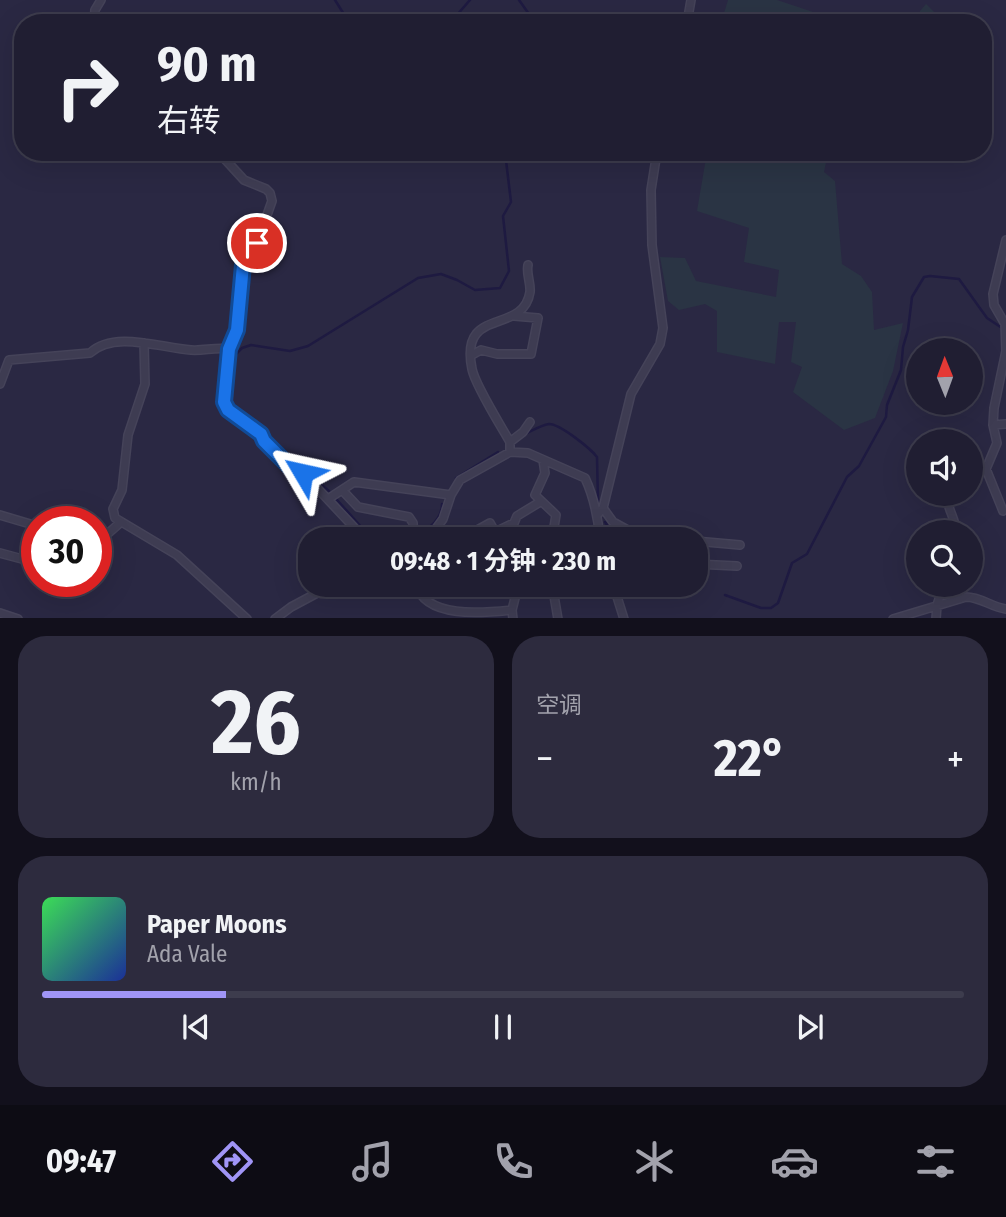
<!DOCTYPE html>
<html lang="zh">
<meta charset="utf-8">
<style>
body{margin:0;font-family:"Fira Sans Condensed","Noto Sans SC",sans-serif;background:#2d2b3e;color:#f1f3f6;height:100vh;display:flex;flex-direction:column;font-size:26px;white-space:nowrap}
*{box-sizing:border-box;margin:0}
p{font-size:23px;color:#a2a2ac}
.icon{flex:none;width:38px;height:38px;fill:none;stroke:currentColor;stroke-width:2;stroke-linecap:round;stroke-linejoin:round}
.map{position:relative;height:618px;overflow:hidden}
.side{display:flex;flex-direction:column;gap:18px;padding:18px;background:#12101c;flex:1}
.side>*{flex:none}
.banner{position:absolute;left:14px;top:14px;width:978px;height:147px;border-radius:28px;box-shadow:0 7px 28px #0002,0 0 0 2px #3d3c4d;background:#201e32;color:#f1f3f6;overflow:hidden}
.needle{width:46px;rotate:359deg}
.controls{position:absolute;left:906px;top:338px;display:grid;gap:14px}
.controls a{display:grid;place-items:center;width:77px;height:77px;border-radius:50%;background:#201e32;box-shadow:0 7px 28px #0002,0 0 0 2px #3d3c4d;font-size:35px}
.speed{position:absolute;left:21px;top:506px;display:flex;gap:14px;font-size:35px;font-weight:700;text-align:center}
.speed>*{display:grid;place-content:center;width:91px;height:91px;border-radius:50%;background:#201e32;box-shadow:0 7px 28px #0002,0 0 0 2px #3d3c4d;line-height:1}
.speed .limit{border:10px solid #d22;background:#fff;color:#111}
.pin{position:absolute;display:grid;place-items:center;width:60px;height:60px;color:#fff;margin:-30px;border:4px solid #fff;border-radius:50%;box-shadow:0 2px 7px #0007}
.me{position:absolute;width:77px;margin:-38px;rotate:306deg;stroke-linejoin:round;filter:drop-shadow(0 0 5px #0008)}
.turn{display:flex;align-items:center;gap:24px;height:147px;padding:0 28px;font-size:32px}
.turn .icon{width:91px;height:91px;stroke-width:2.5}
.turn b{display:block;font-size:49px;line-height:60px}
.big{font-size:52px;font-weight:700;line-height:1.1}
.side .tile{flex:1;display:flex;flex-direction:column;justify-content:center;gap:10px;min-width:0;padding:0 24px;border-radius:28px;background:#2d2b3e}
.side .dial{align-items:center;gap:0}
.dial b{font-size:91px;line-height:1}
.song{display:flex;align-items:center;gap:21px}
.cover{width:84px;height:84px;border-radius:10px;background:linear-gradient(135deg,hsl(130 70% 55%),hsl(230 70% 35%))}
.played{height:7px;border-radius:4px;background:linear-gradient(90deg,#a095f6 20%,#3d3c4d 20%)}
.keys{display:flex;justify-content:space-around;direction:ltr}
.heat{display:flex;justify-content:space-between;align-items:center;font-size:38px;direction:ltr}
.side .tiles{flex:1;display:grid;gap:18px;grid-template-columns:1fr 1fr}
.tile:last-child{grid-column:span 2}
.trip{position:absolute;left:298px;top:527px;width:410px;height:70px;border-radius:28px;background:#201e32;box-shadow:0 7px 28px #0002,0 0 0 2px #3d3c4d;font-weight:700;line-height:70px;text-align:center}
.tabs{display:flex;height:112px;justify-content:space-around;align-items:center;background:#0d0c14;color:#a2a2ac}
.tabs .icon{width:49px;height:49px}
.tabs .current{color:#a095f6}
.tabs b{font-size:32px;color:#f1f3f6}
.map>svg:first-child{display:block}
.green{fill:#2a3444}
.lines{fill:none;stroke-linecap:round;stroke-linejoin:round}
.stream{stroke:#1e1a41;stroke-width:2.5}
.minor-casing{stroke:#454359;stroke-width:10}
.minor{stroke:#3e3c52;stroke-width:7}
.route-casing{stroke:#114b97;stroke-width:18}
.route{stroke:#1a73e8;stroke-width:12}
</style>
<div class="map">
<svg width="1006" height="619" viewBox="0 0 1006 619">
<rect width="100%" height="100%" fill="#2a2843"/>
<path class="green" d="M728,0H777L816,13L813,23H721Z
M926,4L945,23H920V11Z
M707,152H828L824,172L835,181L842,264L861,276L872,292L874,330L903,323L893,371L875,418L844,430L793,392L802,367L791,362L796,322H779L775,364L717,352V311L705,304L679,310L668,301L660,257L685,258L696,281L776,297L779,270L744,262L749,228L697,211Z"/>
<g class="lines">
<path class="stream" d="M335,0L347,19L351,23
M519,0L529,14L525,23
M450,23L470,0
M527,433C533,430 542,425 549,424C560,424 590,448 597,457L598,502
M456,478L498,452
M605,522L617,539
M372,539L329,491L270,442L261,428L235,409L231,402L229,387L234,356L242,348L251,345L290,351L308,346L418,278L441,274L457,280L475,290L500,288L509,271L503,216L511,202L505,152
M405,539C422,534 442,523 442,504
M725,595L761,608H771L778,603L792,563L807,554L847,477L859,466L886,417L887,405L901,370L903,347L908,330L912,297L924,277L930,276L959,279L987,318L1002,328"/>
<g class="minor-casing">
<path id="minor" d="M94,23L95,10L101,0
M687,23L691,0
M206,152L222,156L244,180L266,189L270,193L272,201L257,243L243,265L237,330L229,349L224,402L228,410L261,434L264,441L293,470L303,473L365,539
M144,343L145,384L128,435L122,490L113,509L115,518L177,555L247,619
M472,355L481,350L497,354H531L538,318L514,316
M0,384L9,360L90,353C114,330 161,348 191,350C204,351 215,347 229,349
M993,425L1006,424
M510,442L523,432L530,422
M510,452V442C501,426 475,385 472,369C459,305 523,336 530,292C531,283 526,274 528,265
M543,460L545,473L535,495L556,515L552,539
M986,469L1003,511
M971,475L986,469L997,443L993,425L994,408L1006,351L1005,324L994,305L993,294L1006,240
M342,490L358,507L409,517L413,523L414,539
M947,494C946,508 956,518 956,532
M328,499L354,482L451,495
M603,508L613,522L644,539
M598,514L603,508L631,394L660,344L663,328L652,245L651,190L657,152
M0,515L37,526
M495,532L514,523L517,516L540,502
M424,539L432,534L443,519L451,495L460,480L510,452L528,453L585,478C594,497 598,518 600,539
M461,539L490,523L499,539
M695,541L740,545
M96,544L121,522
M0,553L37,563
M695,564L737,566
M416,584C425,619 483,613 512,610L513,619
M552,584L558,619
M613,584L624,619
M512,610L516,594L527,590V584
M0,613L18,619
M275,619L291,607L334,584
M893,619L966,597C981,597 991,607 1006,609
M936,619L937,605L944,584"/>
</g>
<use href="#minor" class="minor"/>
</g>
<g class="lines">
<g class="route-casing">
<path id="route" d="M257,243L243,265L237,330L229,349L224,402L228,410L261,434L264,441L293,470L303,473"/>
</g>
<use href="#route" class="route"/>
</g>
</svg>
<div class="controls">
<a><svg class="needle" viewBox="-14 -14 28 28"><path d="M0-13l5 13h-10z" fill="#e53935"/><path d="M0 13l5-13h-10z" fill="#a2a2ac"/></svg></a>
<a><svg class="icon" aria-label="sound" viewBox="0 0 24 24"><path d="M4 9h4l5-4v14l-5-4H4zM17 9q2 3 0 6"/></svg></a>
<a><svg class="icon" aria-label="search" viewBox="0 0 24 24"><circle cx="10" cy="10" r="6"/><path d="M15 15l6 6"/></svg></a>
</div>
<div class="speed"><div class="limit">30</div></div>
<div class="pin" style="left:257px;top:243px;background:#d93025"><svg class="icon" aria-label="arrive" viewBox="0 0 24 24"><path d="M6 21V4h12l-3 4 3 4H6"/></svg></div>
<svg class="me" style="left:303px;top:473px" viewBox="-20 -20 40 40"><path d="M0-17L14 15 0 8-14 15z" fill="#1a73e8" stroke="#fff" stroke-width="4"/></svg>
<div class="trip">09:48 · 1 分钟 · 230 m</div>
<div class="banner">
<div class="turn"><svg class="icon" aria-label="right" viewBox="0 0 24 24"><path d="M7 20v-9h11M14 6l5 5-5 5"/></svg><div><b>90 m</b>右转</div></div>
</div>
</div>
<section class="side">
<div class="tiles">
<div class="tile dial"><b>26</b><p>km/h</p></div>
<div class="tile"><p>空调</p>
<div class="heat"><a>−</a><b class="big">22°</b><a>+</a></div>
</div>
<div class="tile">
<div class="song"><i class="cover"></i><div><b>Paper Moons</b><p>Ada Vale</p></div></div>
<div class="played"></div>
<div class="keys"><svg class="icon" aria-label="previous" viewBox="0 0 24 24"><path d="M18 5L8 12l10 7zM5 5v14"/></svg><svg class="icon" aria-label="pause" viewBox="0 0 24 24"><path d="M8 5v14M16 5v14"/></svg><svg class="icon" aria-label="next" viewBox="0 0 24 24"><path d="M6 5l10 7-10 7zM19 5v14"/></svg></div>
</div>
</div>
</section>
<nav class="tabs">
<b>09:47</b>
<svg class="icon current" aria-label="directions" viewBox="0 0 24 24"><path d="M12 3l9 9-9 9-9-9zM9 14v-3h6M13 9l2 2-2 2"/></svg>
<svg class="icon" aria-label="music" viewBox="0 0 24 24"><path d="M9 18V5l10-2v13"/><circle cx="6" cy="18" r="3"/><circle cx="16" cy="16" r="3"/></svg>
<svg class="icon" aria-label="phone" viewBox="0 0 24 24"><path d="M5 4h4l2 5-3 2q2 4 5 5l2-3 5 2v4C11 20 4 13 5 4z"/></svg>
<svg class="icon" aria-label="climate" viewBox="0 0 24 24"><path d="M12 3v18M4 7l16 10M4 17L20 7"/></svg>
<svg class="icon" aria-label="car" viewBox="0 0 24 24"><path d="M5 17H2v-5l4-1 3-4h7l3 4 3 1v5h-3M9 17h6M6 11h13"/><circle cx="7" cy="17" r="2"/><circle cx="17" cy="17" r="2"/></svg>
<svg class="icon" aria-label="filters" viewBox="0 0 24 24"><path d="M4 7h16M4 17h16"/><circle cx="9" cy="7" r="2"/><circle cx="15" cy="17" r="2"/></svg>
</nav>
